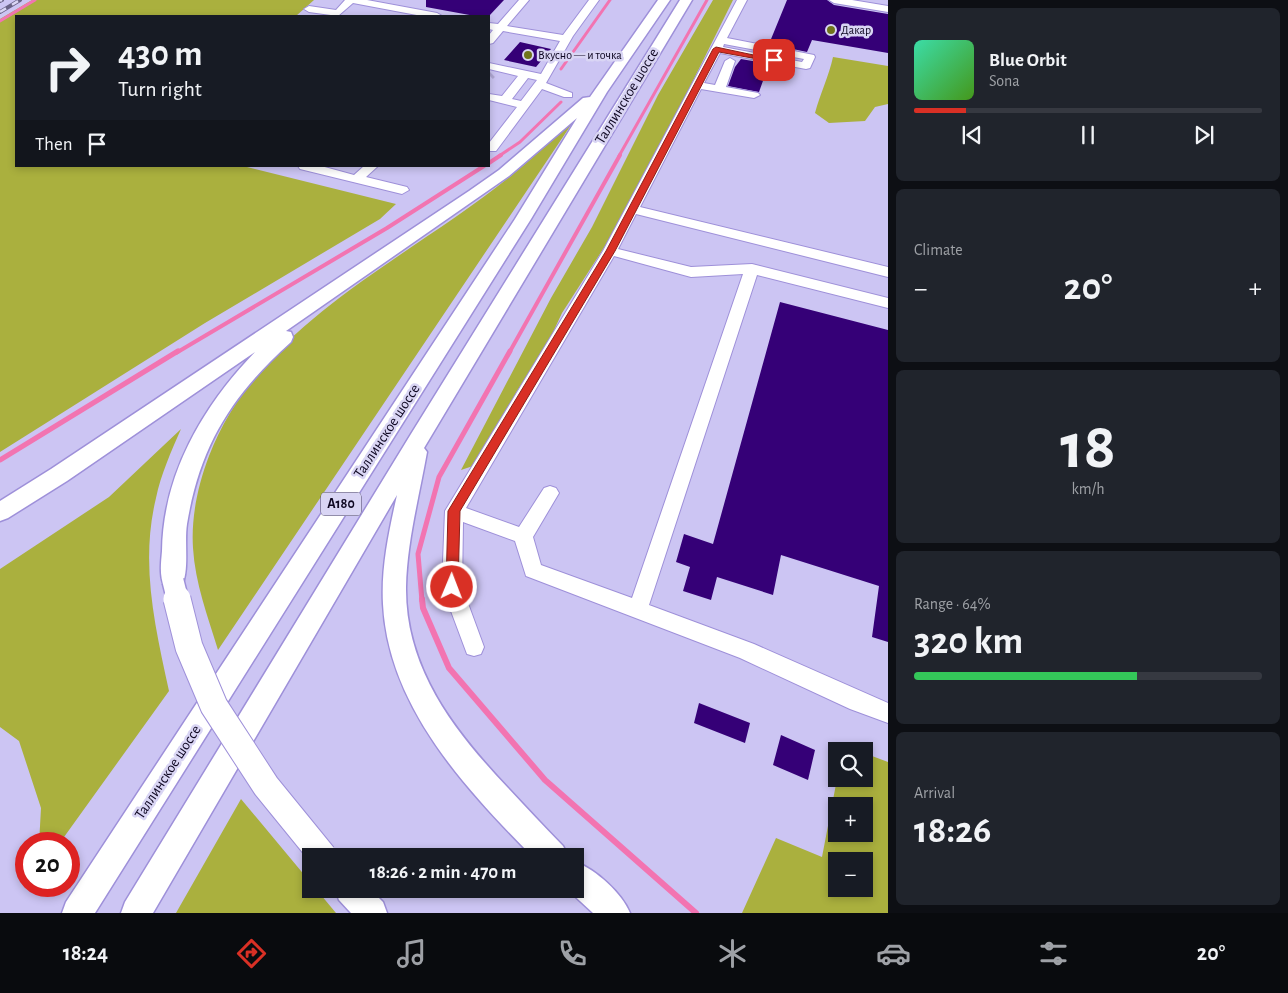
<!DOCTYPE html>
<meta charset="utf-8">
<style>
body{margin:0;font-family:"Alegreya Sans",sans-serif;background:#20242c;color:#f1f3f6;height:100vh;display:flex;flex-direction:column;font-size:19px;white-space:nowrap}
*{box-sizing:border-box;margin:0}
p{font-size:16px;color:#9ea1a6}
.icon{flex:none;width:28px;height:28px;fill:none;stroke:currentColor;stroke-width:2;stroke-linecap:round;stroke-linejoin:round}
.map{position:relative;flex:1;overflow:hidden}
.side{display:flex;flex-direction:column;gap:8px;padding:8px;background:#0d0f14;width:400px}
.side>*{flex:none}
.banner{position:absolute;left:15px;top:15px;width:475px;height:152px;border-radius:0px;box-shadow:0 2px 8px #0003;background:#171b24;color:#f1f3f6;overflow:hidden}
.buttons{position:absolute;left:828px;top:742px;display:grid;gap:10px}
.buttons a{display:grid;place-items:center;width:45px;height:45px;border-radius:0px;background:#171b24;box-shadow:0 2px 8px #0003;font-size:25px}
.speed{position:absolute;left:15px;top:832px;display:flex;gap:10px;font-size:25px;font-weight:700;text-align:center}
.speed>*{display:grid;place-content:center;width:65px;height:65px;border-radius:50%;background:#171b24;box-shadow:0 2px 8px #0003;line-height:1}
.speed .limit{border:8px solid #d22;background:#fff;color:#111}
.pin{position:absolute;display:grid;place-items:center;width:42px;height:42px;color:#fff;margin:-21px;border-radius:10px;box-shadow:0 2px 8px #0006}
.me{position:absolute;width:55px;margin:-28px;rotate:1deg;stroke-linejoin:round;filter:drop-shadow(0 0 4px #0008)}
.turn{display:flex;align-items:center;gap:18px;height:105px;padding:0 20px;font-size:22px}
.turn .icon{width:65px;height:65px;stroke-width:2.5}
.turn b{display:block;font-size:35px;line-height:42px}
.then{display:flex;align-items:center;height:48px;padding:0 20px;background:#0003;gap:10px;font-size:19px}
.big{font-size:38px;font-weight:700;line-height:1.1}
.side .tile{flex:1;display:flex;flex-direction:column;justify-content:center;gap:8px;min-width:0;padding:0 18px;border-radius:8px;background:#20242c}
.side .dial{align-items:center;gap:0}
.dial b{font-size:65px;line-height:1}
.song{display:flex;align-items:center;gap:15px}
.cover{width:60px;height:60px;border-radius:8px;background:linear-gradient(135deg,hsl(160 70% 55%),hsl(100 70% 35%))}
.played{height:5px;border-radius:2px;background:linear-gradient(90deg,#d93025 15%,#363941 15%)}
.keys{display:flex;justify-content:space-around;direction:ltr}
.heat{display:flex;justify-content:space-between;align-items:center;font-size:28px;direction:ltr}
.charge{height:8px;border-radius:4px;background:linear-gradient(90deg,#34c759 64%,#363941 0)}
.trip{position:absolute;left:302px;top:848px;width:282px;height:50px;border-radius:0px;background:#171b24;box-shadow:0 2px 8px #0003;font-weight:700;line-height:50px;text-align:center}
.menu{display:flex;height:80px;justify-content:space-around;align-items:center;background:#090b0e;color:#9ea1a6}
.menu .icon{width:35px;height:35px}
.menu .current{color:#d93025}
.menu b{font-size:22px;color:#f1f3f6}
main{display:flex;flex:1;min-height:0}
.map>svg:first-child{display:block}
.green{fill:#aab03e;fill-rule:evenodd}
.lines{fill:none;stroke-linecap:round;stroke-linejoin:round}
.stream-far3{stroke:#f274b1;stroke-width:3}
.stream-far2{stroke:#f274b1;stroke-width:4}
.stream-far1{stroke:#f274b1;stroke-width:5}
.stream{stroke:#f274b1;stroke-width:6}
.building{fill:#350077}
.minor-tunnel{stroke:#b0a8d4;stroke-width:11;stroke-dasharray:11 5.5;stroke-linecap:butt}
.minor-casing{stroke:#9e90d9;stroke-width:2}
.major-casing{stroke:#9e90d9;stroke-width:3}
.minor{fill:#fff;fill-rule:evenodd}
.major{fill:#fff;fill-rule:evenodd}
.rail-casing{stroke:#696286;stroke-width:4}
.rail{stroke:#d9d5f4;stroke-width:2.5;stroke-dasharray:7;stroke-linecap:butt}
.major-bridge-far1-casing{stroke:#9e90d9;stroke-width:24;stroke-linecap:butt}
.major-bridge-casing{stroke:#9e90d9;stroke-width:29;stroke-linecap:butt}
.major-bridge-far1{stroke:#fff;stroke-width:21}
.major-bridge{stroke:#fff;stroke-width:27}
.route{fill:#d93025;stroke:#8d1f18}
.poi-dot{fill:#70741b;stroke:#d9d5f4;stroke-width:2}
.labels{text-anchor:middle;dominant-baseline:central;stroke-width:5;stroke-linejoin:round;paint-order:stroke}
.far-poi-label{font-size:12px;fill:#0e0721;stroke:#d9d5f4;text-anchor:start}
.shield{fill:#d9d5f4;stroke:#4b4560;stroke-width:1}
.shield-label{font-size:14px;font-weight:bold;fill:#0e0721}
.street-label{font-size:15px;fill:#0e0721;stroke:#d9d5f4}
</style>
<main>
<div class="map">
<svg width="888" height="913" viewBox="0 0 888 913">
<rect width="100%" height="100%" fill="#ccc5f3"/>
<path class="green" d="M32,0H314L296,16H16V166H243L396,204L380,219L205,323L0,452V19Z
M713,0H733L686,95L607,243L562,313L548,343L517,391L487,447L473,466L461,470L551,298L592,227L658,95Z
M833,57L888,66V104L875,107L865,121L829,123L815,113C820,94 829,76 833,57Z
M566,124L571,125L218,650C208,617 195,583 193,548C191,517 198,485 209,456C270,297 459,244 566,124Z
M181,429C171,452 161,474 156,498C140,564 155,626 169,691L59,844H39L41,808L19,741L0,727V569L109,497Z
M864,753L888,762V913H742L776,838L822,857L837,779H864ZM836,806H864V834H836ZM836,861H864V889H836Z
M241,799L311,883V889H316L336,913H176Z"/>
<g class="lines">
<path class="stream-far3" d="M0,21L35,0
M561,69L610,0
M499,156L520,142L561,102
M619,156L707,0"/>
<path class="stream-far2" d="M489,163L501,155
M176,353L387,228L484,166
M509,353L620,155"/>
<path class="stream-far1" d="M0,460L178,351
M422,601L418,554L439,477L510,351"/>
<path class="stream" d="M422,599L423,608L449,668L545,780L696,913"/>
</g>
<path class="building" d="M426,0H504L489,16H475L426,7Z
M787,0H827L834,5L888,14V53L812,40L807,52L769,44Z
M520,42L551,49L536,67L504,60Z
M741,59L769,64L759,92L728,86L735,67Z
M780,302L888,330V642L872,637L879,586L781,555L773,595L717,577L711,600L683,591L690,567L676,562L684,534L713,544Z
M699,703L750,723L745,743L694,723Z
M781,735L815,750L808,780L773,765Z"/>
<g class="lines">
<path class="minor-tunnel" d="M489,75L491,73"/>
<g class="minor-casing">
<path id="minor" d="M345,0H367L437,13L442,16H422L353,3L338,16L309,12L304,9L309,6L336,10Z
M519,0H529L507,26L563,35L589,0H599L573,36L546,83L572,93V97H564L542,89L496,151H489V143L517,107L489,100V94L502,96L518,76L489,69V63L541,74L560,41L503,31L493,43L489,44V35L493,30L489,29V23L498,24ZM528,78L537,80L521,101L512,99Z
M737,0H747L727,38L814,55L815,57L810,68L806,69L720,53L704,83L715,85L725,61L730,58L735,61L726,87L758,93L760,95L754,98L701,89L640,207L888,267V277L636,214L618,249L691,267L752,264L888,298V308L757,275L649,605L754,644L888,703V723L850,709L740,658L526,576L515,541L463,522L462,587L484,647L481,654L474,656L467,654L442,587L445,511L603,251ZM724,44L804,59L802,62L723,47ZM614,256L691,277L743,274L632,598L541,565L533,537L559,493L556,488L550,486L544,488L519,527L466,508Z
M829,0H852L888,6V12L834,3Z
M298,166H321L354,175L364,166H378L366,177L407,187L409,190L402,194L300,169Z"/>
</g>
<g class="major-casing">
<path id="major" d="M658,0H670L607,92L531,219L95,913H62L66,902L515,219L577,118L509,176L286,331L291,332L293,337L291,342C232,395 200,445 187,524C184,544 190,570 181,588L173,591L165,588C159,577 161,563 162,551C163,474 203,406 255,352L67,481L8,518L0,521V501L51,469L469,191L499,170L583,98L590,97Z
M680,0H692L424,448L427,452C419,497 407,542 406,587C405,669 455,732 508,788C526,807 544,827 563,846L568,856H532C465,788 388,706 383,604C381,567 389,531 397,495L153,913H121L125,902L411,434Z
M576,862C596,870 622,893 630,913H593L567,889H576Z
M335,889H370L383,902L387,913H351L339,900Z"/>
</g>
<use href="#minor" class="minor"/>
<use href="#major" class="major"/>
<g class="rail-casing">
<path id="rail" d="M0,1L2,0
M0,12L20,0"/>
</g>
<use href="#rail" class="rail"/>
<g class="major-bridge-far1-casing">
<path id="major-bridge-far1" d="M173,581L178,601"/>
</g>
<g class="major-bridge-casing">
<path id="major-bridge" d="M177,599L189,647L214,706L266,786L323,856"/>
</g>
<use href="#major-bridge-far1" class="major-bridge-far1"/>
<use href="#major-bridge" class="major-bridge"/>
</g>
<path class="route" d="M716,47L777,60L774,62L719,52L615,251L460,511L458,587L452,593L447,591L446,587L448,511L606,251L713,49Z"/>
<g class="poi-dot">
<circle cx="831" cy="30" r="5"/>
<circle cx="528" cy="55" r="5"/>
</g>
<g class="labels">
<g class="far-poi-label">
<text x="841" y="30">Дакар</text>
<text x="538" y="55">Вкусно — и точка</text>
</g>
<rect class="shield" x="321" y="492.5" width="40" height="23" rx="4"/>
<g class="shield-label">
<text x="341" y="504">A180</text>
</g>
<g class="street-label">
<text transform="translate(627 96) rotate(-59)">Таллинское шоссе</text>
<text transform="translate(387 431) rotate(-57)">Таллинское шоссе</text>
<text transform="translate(168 772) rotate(-57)">Таллинское шоссе</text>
</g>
</g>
</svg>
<div class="buttons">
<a><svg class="icon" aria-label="search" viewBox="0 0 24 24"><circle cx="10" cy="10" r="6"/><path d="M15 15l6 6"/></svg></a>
<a>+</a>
<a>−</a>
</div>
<div class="speed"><div class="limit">20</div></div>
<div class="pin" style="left:774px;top:60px;background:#d93025"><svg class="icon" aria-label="arrive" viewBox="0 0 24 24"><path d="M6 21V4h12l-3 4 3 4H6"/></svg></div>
<svg class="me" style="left:452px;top:587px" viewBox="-20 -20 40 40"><circle r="17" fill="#d93025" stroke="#fff" stroke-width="3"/><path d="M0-11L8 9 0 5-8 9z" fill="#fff"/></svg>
<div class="trip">18:26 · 2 min · 470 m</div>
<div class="banner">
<div class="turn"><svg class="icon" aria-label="right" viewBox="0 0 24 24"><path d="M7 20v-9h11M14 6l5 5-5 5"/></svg><div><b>430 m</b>Turn right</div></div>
<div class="then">Then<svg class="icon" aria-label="arrive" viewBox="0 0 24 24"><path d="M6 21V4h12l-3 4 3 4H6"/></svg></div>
</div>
</div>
<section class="side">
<div class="tile">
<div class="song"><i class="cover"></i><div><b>Blue Orbit</b><p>Sona</p></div></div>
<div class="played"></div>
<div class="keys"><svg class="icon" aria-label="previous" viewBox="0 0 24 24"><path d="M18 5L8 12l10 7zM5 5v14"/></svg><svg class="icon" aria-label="pause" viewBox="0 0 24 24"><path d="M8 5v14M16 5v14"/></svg><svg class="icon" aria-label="next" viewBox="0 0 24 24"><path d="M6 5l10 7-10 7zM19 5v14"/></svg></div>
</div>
<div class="tile"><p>Climate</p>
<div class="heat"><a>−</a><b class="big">20°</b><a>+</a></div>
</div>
<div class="tile dial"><b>18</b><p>km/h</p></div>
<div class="tile"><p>Range · 64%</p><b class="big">320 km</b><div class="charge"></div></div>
<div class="tile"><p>Arrival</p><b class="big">18:26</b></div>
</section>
</main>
<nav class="menu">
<b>18:24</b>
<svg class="icon current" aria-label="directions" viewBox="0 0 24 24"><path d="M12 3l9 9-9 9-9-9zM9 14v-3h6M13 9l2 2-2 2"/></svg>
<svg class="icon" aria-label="music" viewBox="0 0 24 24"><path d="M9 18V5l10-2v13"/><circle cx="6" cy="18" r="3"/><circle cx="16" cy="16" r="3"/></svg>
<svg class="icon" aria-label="phone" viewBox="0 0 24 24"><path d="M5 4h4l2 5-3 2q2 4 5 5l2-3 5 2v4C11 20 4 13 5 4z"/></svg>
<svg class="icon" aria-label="climate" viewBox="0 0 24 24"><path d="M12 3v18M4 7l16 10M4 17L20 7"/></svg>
<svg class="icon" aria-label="car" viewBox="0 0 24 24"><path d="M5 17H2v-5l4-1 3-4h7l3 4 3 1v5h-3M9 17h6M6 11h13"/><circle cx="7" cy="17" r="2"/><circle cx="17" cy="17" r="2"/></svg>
<svg class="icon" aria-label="filters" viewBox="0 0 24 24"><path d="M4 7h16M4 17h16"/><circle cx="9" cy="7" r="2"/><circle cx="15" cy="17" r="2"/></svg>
<b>20°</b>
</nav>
